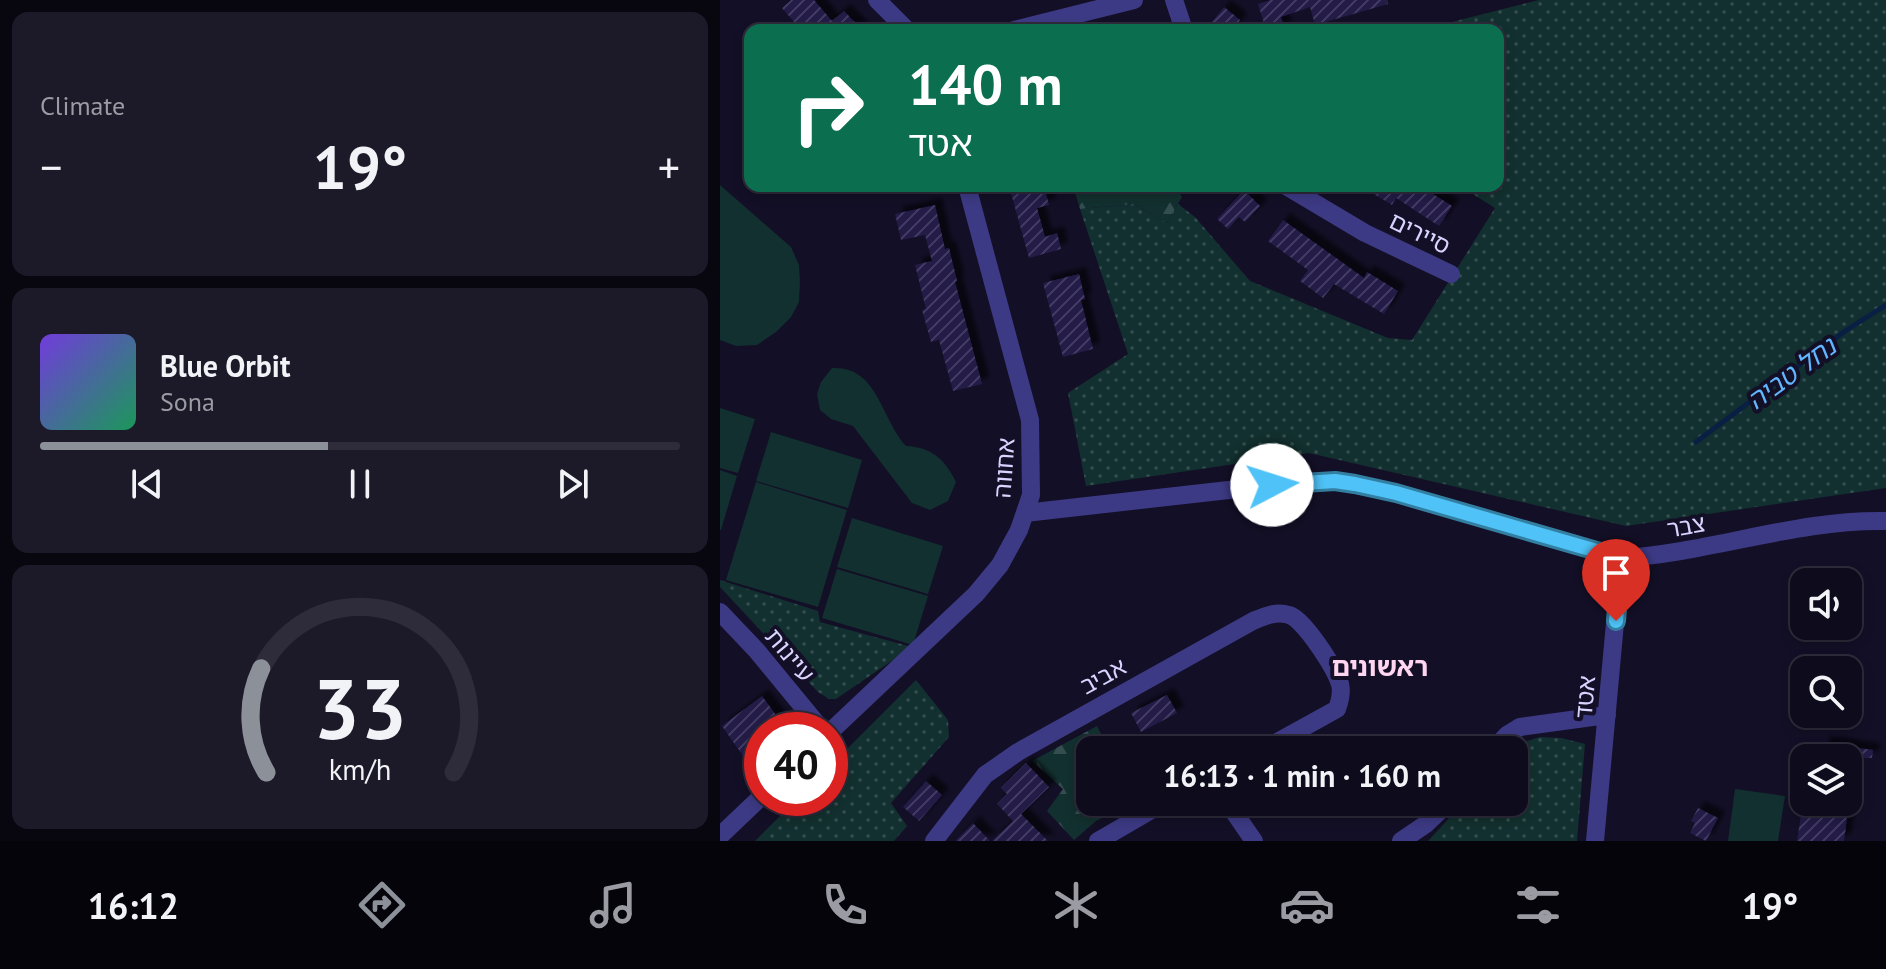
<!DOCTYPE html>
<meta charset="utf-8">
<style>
body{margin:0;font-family:"PT Sans","Noto Sans Hebrew",sans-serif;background:#1c1929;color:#f1f3f6;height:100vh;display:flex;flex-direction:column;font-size:30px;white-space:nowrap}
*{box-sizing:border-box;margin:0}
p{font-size:26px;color:#9b9ba3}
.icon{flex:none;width:44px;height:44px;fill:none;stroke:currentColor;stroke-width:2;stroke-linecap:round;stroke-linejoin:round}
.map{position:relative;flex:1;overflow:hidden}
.drawer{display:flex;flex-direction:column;gap:12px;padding:12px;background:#08060f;width:720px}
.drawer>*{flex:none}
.banner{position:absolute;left:24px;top:24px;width:760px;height:168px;border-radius:16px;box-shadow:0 4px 12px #0003,0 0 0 2px #2e2b3b;background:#0b6e4f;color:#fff;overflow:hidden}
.controls{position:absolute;left:1070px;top:568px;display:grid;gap:16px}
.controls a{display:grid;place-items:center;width:72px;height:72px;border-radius:16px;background:#0e0b1c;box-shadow:0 4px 12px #0003,0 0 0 2px #2e2b3b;font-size:40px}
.speed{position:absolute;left:24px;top:712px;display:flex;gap:16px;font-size:40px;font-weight:700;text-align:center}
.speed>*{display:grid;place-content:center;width:104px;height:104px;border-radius:50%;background:#0e0b1c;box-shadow:0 4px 12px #0003,0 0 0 2px #2e2b3b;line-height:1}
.speed .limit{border:12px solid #d22;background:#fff;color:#111}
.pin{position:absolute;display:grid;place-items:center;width:68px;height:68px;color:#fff;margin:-82px -34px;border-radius:50% 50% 50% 0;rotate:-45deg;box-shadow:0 0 8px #0007}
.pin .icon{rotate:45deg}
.me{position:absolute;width:88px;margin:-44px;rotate:85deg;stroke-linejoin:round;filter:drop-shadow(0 0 6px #0008)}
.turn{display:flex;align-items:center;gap:28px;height:168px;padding:0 32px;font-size:36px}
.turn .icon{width:104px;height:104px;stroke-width:2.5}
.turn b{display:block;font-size:56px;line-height:68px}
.big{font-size:60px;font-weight:600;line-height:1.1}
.drawer .card{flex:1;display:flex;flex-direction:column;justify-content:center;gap:12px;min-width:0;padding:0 28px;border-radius:16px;background:#1c1929}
.drawer .dial{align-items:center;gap:0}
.dial svg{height:208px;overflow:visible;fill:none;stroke:#2e2b3b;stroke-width:7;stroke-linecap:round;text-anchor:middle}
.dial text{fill:#f1f3f6;stroke:none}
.song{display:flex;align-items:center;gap:24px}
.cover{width:96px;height:96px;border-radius:12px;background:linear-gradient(135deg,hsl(260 70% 55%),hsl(150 70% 35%))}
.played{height:8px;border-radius:4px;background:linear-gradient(90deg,#8c9099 45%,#2e2b3b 45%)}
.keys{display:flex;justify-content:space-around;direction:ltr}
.heat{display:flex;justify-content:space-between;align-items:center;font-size:44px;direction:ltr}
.trip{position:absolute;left:356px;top:736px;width:452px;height:80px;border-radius:16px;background:#0e0b1c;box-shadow:0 4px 12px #0003,0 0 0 2px #2e2b3b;font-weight:600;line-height:80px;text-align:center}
.tab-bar{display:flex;height:128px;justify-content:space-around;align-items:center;background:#06040b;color:#9b9ba3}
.tab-bar .icon{width:56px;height:56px}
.tab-bar .active{color:#8c9099}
.tab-bar b{font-size:36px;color:#f1f3f6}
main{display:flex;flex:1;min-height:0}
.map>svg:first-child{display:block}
.green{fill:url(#green-dots)}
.forest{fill:url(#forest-firs)}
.pitch{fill:#12302f}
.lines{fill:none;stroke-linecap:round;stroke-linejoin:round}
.stream{stroke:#0a1f44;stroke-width:5}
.building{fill:url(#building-hatch);filter:url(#shadow)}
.minor{stroke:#3d3a85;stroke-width:18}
.route-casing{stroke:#337fa1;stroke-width:20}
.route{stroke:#4fc3f7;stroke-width:14}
.labels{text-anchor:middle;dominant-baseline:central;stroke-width:8;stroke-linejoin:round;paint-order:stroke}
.street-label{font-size:24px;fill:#d9d4ff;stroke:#130f26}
.water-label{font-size:26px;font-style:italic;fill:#62b6ff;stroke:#130f26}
.neighbourhood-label{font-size:26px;font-weight:bold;fill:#ffd6f0;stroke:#130f26}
</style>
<main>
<section class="drawer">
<div class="card"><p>Climate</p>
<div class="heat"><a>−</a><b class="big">19°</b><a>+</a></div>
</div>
<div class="card">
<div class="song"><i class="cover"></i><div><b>Blue Orbit</b><p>Sona</p></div></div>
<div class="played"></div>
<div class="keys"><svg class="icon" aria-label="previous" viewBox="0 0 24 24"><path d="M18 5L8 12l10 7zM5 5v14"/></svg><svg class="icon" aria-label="pause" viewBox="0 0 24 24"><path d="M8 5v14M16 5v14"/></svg><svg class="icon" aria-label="next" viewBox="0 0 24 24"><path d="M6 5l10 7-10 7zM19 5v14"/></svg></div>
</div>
<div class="card dial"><svg viewBox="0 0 100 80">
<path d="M14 69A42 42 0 1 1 86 69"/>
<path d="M14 69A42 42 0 0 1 12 29" stroke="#8c9099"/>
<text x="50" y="56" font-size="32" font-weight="700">33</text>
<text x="50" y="72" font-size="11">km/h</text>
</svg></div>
</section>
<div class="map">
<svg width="1166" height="841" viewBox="0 0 1166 841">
<defs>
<pattern id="green-dots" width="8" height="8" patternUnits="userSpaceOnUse" patternTransform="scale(2)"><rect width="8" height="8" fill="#12302f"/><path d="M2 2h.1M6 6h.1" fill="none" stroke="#344d4e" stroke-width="1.8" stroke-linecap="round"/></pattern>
<pattern id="forest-firs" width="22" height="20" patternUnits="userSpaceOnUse" patternTransform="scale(2)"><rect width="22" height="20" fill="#12302f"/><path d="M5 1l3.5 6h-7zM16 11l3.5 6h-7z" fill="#344d4e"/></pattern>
<pattern id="building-hatch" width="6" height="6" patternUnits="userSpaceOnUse" patternTransform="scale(2)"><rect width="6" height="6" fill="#241b47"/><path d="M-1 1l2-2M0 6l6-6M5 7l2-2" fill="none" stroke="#433b63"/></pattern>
<filter id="shadow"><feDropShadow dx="7" dy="-7" stdDeviation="2" flood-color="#0009"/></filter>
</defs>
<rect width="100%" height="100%" fill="#130f26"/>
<path class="green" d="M819,0H1166V488L906,526L589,453L366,486L348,393L408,354L360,209L414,204L447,223L458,204L475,217L530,281L668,338L692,340L775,208L740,186H778V30H700Z
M0,580L98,611L100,622L192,647L116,699H109L98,692L0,587Z
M196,680L228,720L229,737L171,803L187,826L174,841H35L78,798H110V766Z
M820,737L841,738L865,744L857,841H708L744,802H794V750H791L798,744Z"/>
<path class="forest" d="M353,186H455L462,197L447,223L414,204L360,209Z
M377,726L389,750H370V802H413L376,821L354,840L327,811L343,789L312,761Z"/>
<path class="pitch" d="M0,185L71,247L79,265L80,282L79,302L71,317L56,332L37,345L16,346L0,340Z
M112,368C158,366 160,417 186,446C211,447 225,459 236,482L228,501L210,510L192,503L133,426L111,419L100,410L97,394L101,382Z
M0,408L35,419L18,473L0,468Z
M51,432L142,460L128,508L36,481Z
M0,470L17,476L1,530H0Z
M36,482L127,510L98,607L6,580Z
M132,518L223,546L208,594L117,567Z
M117,569L208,596L193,645L102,618Z
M1015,789L1065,796L1058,841H1008Z"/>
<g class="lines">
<path class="stream" d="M976,442L1125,331L1166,305"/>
</g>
<path class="building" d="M71,0H94L112,21L124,11L142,30H81L62,8Z
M550,0H668V4L595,25L590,7L561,17L565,30H546L538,4Z
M504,7L520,20L512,30H485Z
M289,186H311L312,190L324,186L329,205L317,208L325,237L337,233L341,249L309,258Z
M640,186H700L732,206L719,226L676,198L672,205Z
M524,190L540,206L525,222L519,217L508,229L497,219Z
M215,205L225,249L229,248L237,281L235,282L262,384L233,391L219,340L211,342L202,310L206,309L195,265L212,261L205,235L181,240L175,214Z
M563,220L644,278L647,272L678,291L664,314L614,284L603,298L580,281L588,270L548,241Z
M359,274L365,299L361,300L373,349L343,357L323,283Z
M447,695L457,713L421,732L411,713Z
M42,696L67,730H42V757L30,766L2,726Z
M1104,743L1153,750L1152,758H1100Z
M306,763L329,787L301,814L328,841H272L293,821L277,804L287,794L281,788Z
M206,781L222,795L199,821L183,807Z
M1083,802H1129L1124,841H1077Z
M978,808L998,818L986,841L970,833L975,823L971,821Z
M253,823L270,841H235Z"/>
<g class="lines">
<path class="minor" d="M157,0L187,30
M454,0L464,30
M294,30L414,0
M566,186L645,233L731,274
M305,513L580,482L615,481L676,493L901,558C990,553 1077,519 1166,521
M0,612L37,651L102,730
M110,732L256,594L280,565L299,530L311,495L310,420L247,186
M773,750L787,735L800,727L887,715
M507,802L534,841
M0,836L42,796
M214,841L265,775L298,752L533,621C545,616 556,611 569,615C584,619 615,668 620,684C622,692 620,701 617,709L543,750
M378,841L445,802
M681,841L706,824L729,802
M875,841L901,558"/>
</g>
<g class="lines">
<g class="route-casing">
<path id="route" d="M552,485L615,481L635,484L676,493L901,558L896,621"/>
</g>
<use href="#route" class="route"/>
</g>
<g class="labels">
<g class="street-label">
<text transform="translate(700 233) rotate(26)">סיירים</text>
<text transform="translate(284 468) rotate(-86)">אחווה</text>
<text transform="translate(966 526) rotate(-10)">צבר</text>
<text transform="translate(70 655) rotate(50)">עיינות</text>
<text transform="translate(383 676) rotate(-29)">אביב</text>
<text transform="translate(865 697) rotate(-85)">אטד</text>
</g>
<g class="water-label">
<text transform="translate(1071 373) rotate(-36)">נחל טביה</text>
</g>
<g class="neighbourhood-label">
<text x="660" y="666">ראשונים</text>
</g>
</g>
</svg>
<div class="controls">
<a><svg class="icon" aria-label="sound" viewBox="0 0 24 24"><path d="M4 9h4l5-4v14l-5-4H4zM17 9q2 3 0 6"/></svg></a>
<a><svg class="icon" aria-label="search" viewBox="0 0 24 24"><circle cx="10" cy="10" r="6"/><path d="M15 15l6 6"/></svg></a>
<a><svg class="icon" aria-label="layers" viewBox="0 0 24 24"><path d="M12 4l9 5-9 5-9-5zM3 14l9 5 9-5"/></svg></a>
</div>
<div class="speed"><div class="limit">40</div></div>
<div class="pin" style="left:896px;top:621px;background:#d93025"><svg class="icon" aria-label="arrive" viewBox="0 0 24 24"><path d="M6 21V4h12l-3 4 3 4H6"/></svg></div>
<svg class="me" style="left:552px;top:485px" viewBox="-20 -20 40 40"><circle r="19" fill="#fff"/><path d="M0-13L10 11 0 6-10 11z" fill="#4fc3f7"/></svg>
<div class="trip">16:13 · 1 min · 160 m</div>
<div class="banner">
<div class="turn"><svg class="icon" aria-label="right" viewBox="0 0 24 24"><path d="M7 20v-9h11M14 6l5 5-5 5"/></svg><div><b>140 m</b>אטד</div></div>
</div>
</div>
</main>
<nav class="tab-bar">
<b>16:12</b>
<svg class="icon active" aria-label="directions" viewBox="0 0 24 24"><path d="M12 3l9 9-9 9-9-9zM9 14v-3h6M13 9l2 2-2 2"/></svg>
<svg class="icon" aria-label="music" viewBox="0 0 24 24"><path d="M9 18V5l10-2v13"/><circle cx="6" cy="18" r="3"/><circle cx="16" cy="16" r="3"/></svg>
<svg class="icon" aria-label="phone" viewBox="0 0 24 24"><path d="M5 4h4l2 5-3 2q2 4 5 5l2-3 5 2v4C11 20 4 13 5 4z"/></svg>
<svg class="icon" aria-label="climate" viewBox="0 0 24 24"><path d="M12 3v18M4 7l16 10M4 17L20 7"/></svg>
<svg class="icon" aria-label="car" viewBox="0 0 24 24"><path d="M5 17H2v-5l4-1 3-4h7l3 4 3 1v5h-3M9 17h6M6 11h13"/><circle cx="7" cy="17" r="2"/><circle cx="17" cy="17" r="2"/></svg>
<svg class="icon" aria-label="filters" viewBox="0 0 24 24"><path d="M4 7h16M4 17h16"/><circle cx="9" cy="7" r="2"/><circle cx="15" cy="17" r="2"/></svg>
<b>19°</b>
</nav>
